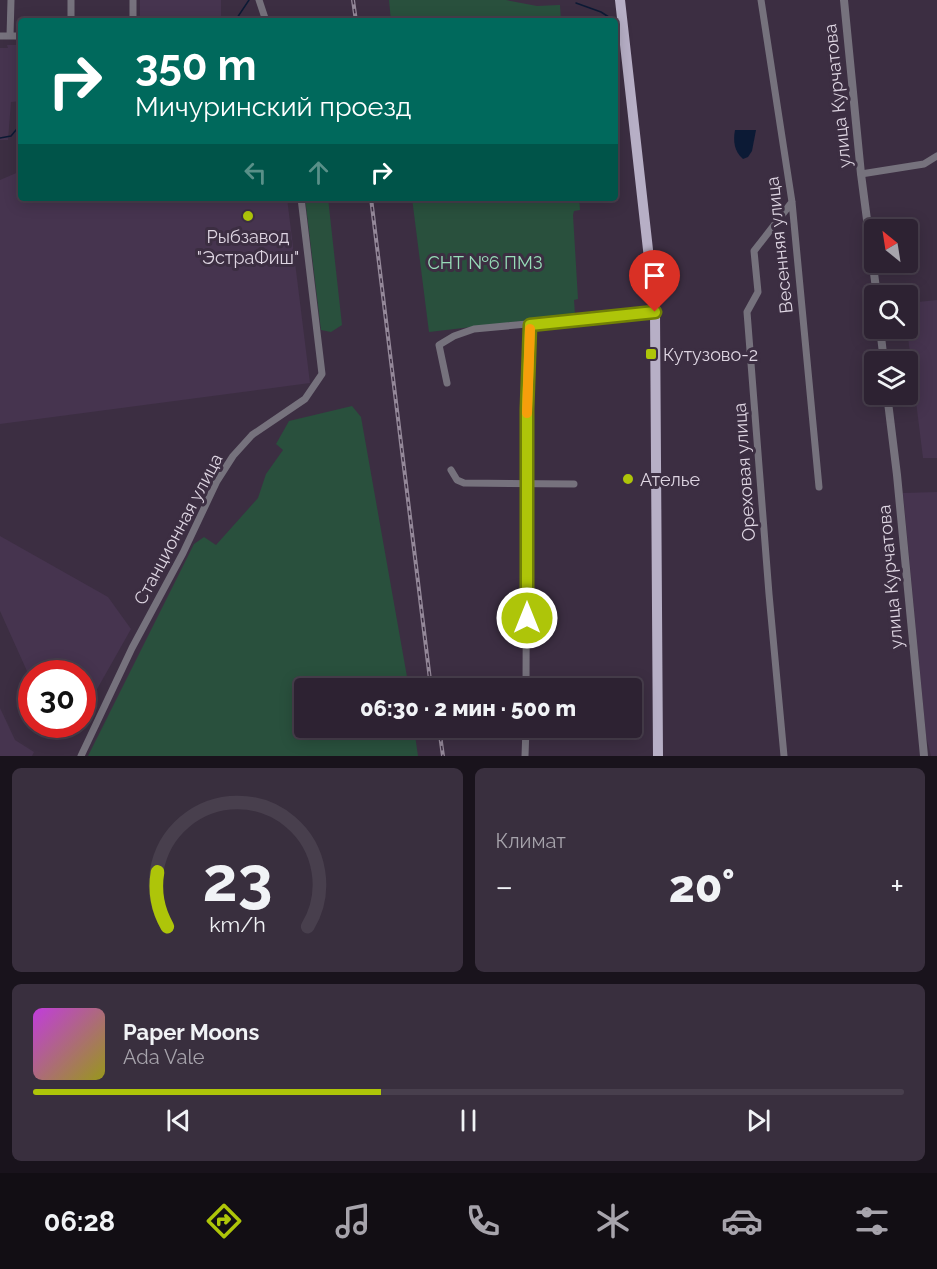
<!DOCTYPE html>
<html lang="ru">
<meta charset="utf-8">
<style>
body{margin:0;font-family:Raleway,sans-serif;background:#392f3e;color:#f1f3f6;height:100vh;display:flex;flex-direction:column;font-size:22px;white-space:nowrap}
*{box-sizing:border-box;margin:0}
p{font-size:20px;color:#a7a4ac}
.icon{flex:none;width:33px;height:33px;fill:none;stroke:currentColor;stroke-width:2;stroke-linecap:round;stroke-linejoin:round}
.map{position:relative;height:756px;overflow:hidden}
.details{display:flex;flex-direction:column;gap:12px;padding:12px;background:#19131c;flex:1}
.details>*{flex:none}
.banner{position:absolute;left:18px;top:18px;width:600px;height:183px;border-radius:6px;box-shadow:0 3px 15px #0003,0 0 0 2px #483f4d;background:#00695c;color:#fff;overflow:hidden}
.needle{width:39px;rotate:330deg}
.controls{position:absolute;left:864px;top:219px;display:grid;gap:12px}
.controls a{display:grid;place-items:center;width:54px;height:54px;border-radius:6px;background:#2d2232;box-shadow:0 3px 15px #0003,0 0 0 2px #483f4d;font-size:30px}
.speed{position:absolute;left:18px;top:660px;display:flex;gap:12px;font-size:30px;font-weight:700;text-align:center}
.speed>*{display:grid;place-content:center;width:78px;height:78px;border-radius:50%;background:#2d2232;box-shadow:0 3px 15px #0003,0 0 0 2px #483f4d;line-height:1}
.speed .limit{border:9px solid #d22;background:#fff;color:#111}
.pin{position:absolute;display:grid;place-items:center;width:51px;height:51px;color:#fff;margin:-62px -26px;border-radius:50% 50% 50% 0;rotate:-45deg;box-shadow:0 0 6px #0007}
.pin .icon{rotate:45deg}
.me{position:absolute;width:66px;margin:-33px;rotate:0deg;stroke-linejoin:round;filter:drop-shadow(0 0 4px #0008)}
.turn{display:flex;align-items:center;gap:21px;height:126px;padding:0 18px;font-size:27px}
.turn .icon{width:78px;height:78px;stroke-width:2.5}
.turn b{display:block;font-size:42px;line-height:51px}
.lanes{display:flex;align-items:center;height:57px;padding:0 18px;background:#0003;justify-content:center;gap:30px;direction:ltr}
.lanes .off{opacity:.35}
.big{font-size:45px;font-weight:800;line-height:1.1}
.details .tile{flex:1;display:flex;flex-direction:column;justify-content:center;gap:9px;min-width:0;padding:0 21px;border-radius:9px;background:#392f3e}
.details .dial{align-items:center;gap:0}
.dial svg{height:156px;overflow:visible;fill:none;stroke:#483f4d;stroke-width:7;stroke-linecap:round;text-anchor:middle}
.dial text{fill:#f1f3f6;stroke:none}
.song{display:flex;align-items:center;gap:18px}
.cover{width:72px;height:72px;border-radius:9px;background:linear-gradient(135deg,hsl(290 70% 55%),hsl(60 70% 35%))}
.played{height:6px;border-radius:3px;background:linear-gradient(90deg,#aec509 40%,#483f4d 40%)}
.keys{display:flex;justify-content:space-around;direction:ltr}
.heat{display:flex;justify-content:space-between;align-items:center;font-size:33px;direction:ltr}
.details .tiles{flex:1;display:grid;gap:12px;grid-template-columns:1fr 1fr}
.tile:last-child{grid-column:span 2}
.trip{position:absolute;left:294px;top:678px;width:348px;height:60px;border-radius:6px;background:#2d2232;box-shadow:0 3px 15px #0003,0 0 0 2px #483f4d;font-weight:800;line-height:60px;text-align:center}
.dock{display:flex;height:96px;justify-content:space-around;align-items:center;background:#120e14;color:#a7a4ac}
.dock .icon{width:42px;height:42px}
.dock .active{color:#aec509}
.dock b{font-size:27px;color:#f1f3f6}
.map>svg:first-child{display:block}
.built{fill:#46344f}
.green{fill:#29503d}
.water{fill:#0c1a35}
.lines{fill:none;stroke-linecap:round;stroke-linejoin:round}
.stream{stroke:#0c1a35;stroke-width:1.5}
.minor{stroke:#76727d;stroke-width:7}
.tertiary{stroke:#76727d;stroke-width:8}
.primary{stroke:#b7afc6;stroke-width:10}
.rail-casing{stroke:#948899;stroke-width:4}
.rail{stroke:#3c2e42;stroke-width:1.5;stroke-dasharray:4.5;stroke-linecap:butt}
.route-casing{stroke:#718006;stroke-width:15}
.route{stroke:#aec509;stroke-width:10}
.slow{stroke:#f59e0b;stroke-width:10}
.poi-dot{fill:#aec509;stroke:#3c2e42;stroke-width:2}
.labels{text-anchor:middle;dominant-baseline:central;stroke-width:6;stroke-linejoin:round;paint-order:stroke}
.street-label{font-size:18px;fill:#ded5e2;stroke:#3c2e42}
.poi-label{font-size:18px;fill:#ded5e2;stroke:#3c2e42;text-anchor:start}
.park-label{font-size:18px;fill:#97ddb8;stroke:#3c2e42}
</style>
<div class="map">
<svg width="937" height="756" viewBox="0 0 937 756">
<rect width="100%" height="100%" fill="#3c2e42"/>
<path class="built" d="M140,0H221V16L171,21H140Z
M7,45H21V101L11,102L8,140H0V48H8Z
M21,171V198H287L310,383L0,424V180Z
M937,300V458H923L907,329L908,303Z
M937,492V756H931L926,736L903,493Z
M0,536L108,597L131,629L83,714L82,674H32L31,680L0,611Z
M0,708L15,740L34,752L32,756H0Z"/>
<path class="green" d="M389,0H506L537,6L560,5L561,21H391Z
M305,198H328L342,325L331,332L321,330Z
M412,198H579L580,210L574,211L573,215L578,299L574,300L575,315L429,332Z
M352,406L361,417L409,688H304V728H414L418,756H88L194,544L204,537L216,545L258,498L266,474L283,450L276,444L289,421Z"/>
<path class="water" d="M735,130H756L752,151L748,157L743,159C734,151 733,141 735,130Z"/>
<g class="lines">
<path class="stream" d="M576,3L601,12L615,21
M235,21L249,0
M0,138L11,136L21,124"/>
<path class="minor" d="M71,0V21
M133,0V21
M259,0L266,21
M761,0L792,202L819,487
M0,36H21
M10,36L11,0
M861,174L924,164L937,156
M447,383L439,345L454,336L474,329L655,312
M451,470L457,480L464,483L574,484
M526,688L527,409L530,325
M81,756L132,648L183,553L217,481L233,456L252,435L305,399L322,374L301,198
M525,756L526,728
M784,756L769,594L747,312L758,292L754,251L792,202"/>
<path class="tertiary" d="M844,0L861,174L877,296
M880,328L884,362
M887,394L897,475L924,756"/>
<path class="primary" d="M620,0L655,312L658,756"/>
<g class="rail-casing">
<path id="rail" d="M353,0L356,21
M371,198L431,688
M439,728L443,756"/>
</g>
<use href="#rail" class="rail"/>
</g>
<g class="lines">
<g class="route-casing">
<path id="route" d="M527,618V409L530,325L655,312"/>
</g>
<use href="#route" class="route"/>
<path class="slow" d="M527,413L530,329"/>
</g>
<g class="poi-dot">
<circle cx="248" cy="216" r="6"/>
<rect x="645" y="348" width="12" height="12" rx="3"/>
<circle cx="628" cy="479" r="6"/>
</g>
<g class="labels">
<g class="street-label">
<text transform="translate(837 96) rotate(-96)">улица Курчатова</text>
<text transform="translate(779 245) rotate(-96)">Весенняя улица</text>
<text transform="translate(744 472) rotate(-94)">Ореховая улица</text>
<text transform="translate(178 529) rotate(-62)">Станционная улица</text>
<text transform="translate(890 577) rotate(-95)">улица Курчатова</text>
</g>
<g class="poi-label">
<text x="248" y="236" text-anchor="middle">Рыбзавод<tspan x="248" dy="21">"ЭстраФиш"</tspan></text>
<text x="663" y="354">Кутузово-2</text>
<text x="640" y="479">Ателье</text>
</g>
<g class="park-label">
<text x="485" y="262">СНТ №6 ПМЗ</text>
</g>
</g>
</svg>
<div class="controls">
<a><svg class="needle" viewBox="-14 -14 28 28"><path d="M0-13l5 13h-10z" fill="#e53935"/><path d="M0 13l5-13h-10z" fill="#a7a4ac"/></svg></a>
<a><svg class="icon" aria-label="search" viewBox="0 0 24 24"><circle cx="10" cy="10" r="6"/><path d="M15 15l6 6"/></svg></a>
<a><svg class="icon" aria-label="layers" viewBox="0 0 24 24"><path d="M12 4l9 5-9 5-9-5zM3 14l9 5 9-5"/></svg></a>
</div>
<div class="speed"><div class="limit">30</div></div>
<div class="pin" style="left:655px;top:312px;background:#d93025"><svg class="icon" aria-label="arrive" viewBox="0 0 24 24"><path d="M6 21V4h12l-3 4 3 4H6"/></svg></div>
<svg class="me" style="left:527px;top:618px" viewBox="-20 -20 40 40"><circle r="17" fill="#aec509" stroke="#fff" stroke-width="3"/><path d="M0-11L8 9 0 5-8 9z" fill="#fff"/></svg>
<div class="trip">06:30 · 2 мин · 500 m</div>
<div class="banner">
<div class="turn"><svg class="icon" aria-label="right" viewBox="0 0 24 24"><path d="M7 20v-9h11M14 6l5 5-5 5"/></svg><div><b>350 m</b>Мичуринский проезд</div></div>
<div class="lanes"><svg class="icon off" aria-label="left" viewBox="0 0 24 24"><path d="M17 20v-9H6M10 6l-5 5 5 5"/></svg><svg class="icon off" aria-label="ahead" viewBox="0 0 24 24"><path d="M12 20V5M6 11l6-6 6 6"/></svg><svg class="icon" aria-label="right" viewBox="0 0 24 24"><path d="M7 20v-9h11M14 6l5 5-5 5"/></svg></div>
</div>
</div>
<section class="details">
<div class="tiles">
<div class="tile dial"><svg viewBox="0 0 100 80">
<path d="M14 69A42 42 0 1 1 86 69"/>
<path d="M14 69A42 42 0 0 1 9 41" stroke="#aec509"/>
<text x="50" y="56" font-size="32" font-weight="700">23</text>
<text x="50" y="72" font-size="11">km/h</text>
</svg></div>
<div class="tile"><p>Климат</p>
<div class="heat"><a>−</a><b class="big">20°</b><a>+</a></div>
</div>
<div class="tile">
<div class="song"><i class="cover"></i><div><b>Paper Moons</b><p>Ada Vale</p></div></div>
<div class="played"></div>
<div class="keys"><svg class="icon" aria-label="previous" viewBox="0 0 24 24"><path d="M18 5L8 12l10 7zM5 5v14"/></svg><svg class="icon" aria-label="pause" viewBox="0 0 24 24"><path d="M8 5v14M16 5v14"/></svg><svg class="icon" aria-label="next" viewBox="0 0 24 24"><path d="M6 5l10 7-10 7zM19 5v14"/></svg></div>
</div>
</div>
</section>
<nav class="dock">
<b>06:28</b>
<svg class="icon active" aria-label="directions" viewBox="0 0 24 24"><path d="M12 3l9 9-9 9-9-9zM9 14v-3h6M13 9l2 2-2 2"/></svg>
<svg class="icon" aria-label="music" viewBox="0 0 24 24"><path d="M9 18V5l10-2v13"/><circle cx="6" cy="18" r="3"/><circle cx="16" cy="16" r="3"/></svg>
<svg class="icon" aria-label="phone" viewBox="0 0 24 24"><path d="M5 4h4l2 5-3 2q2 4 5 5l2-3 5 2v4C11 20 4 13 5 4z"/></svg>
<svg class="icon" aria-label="climate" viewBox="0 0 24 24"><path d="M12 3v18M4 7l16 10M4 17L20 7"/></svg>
<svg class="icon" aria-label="car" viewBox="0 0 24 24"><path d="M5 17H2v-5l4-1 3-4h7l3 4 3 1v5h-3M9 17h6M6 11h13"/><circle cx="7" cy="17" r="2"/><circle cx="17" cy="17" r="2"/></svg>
<svg class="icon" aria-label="filters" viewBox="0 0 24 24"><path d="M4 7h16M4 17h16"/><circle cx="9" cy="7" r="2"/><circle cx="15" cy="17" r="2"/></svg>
</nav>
